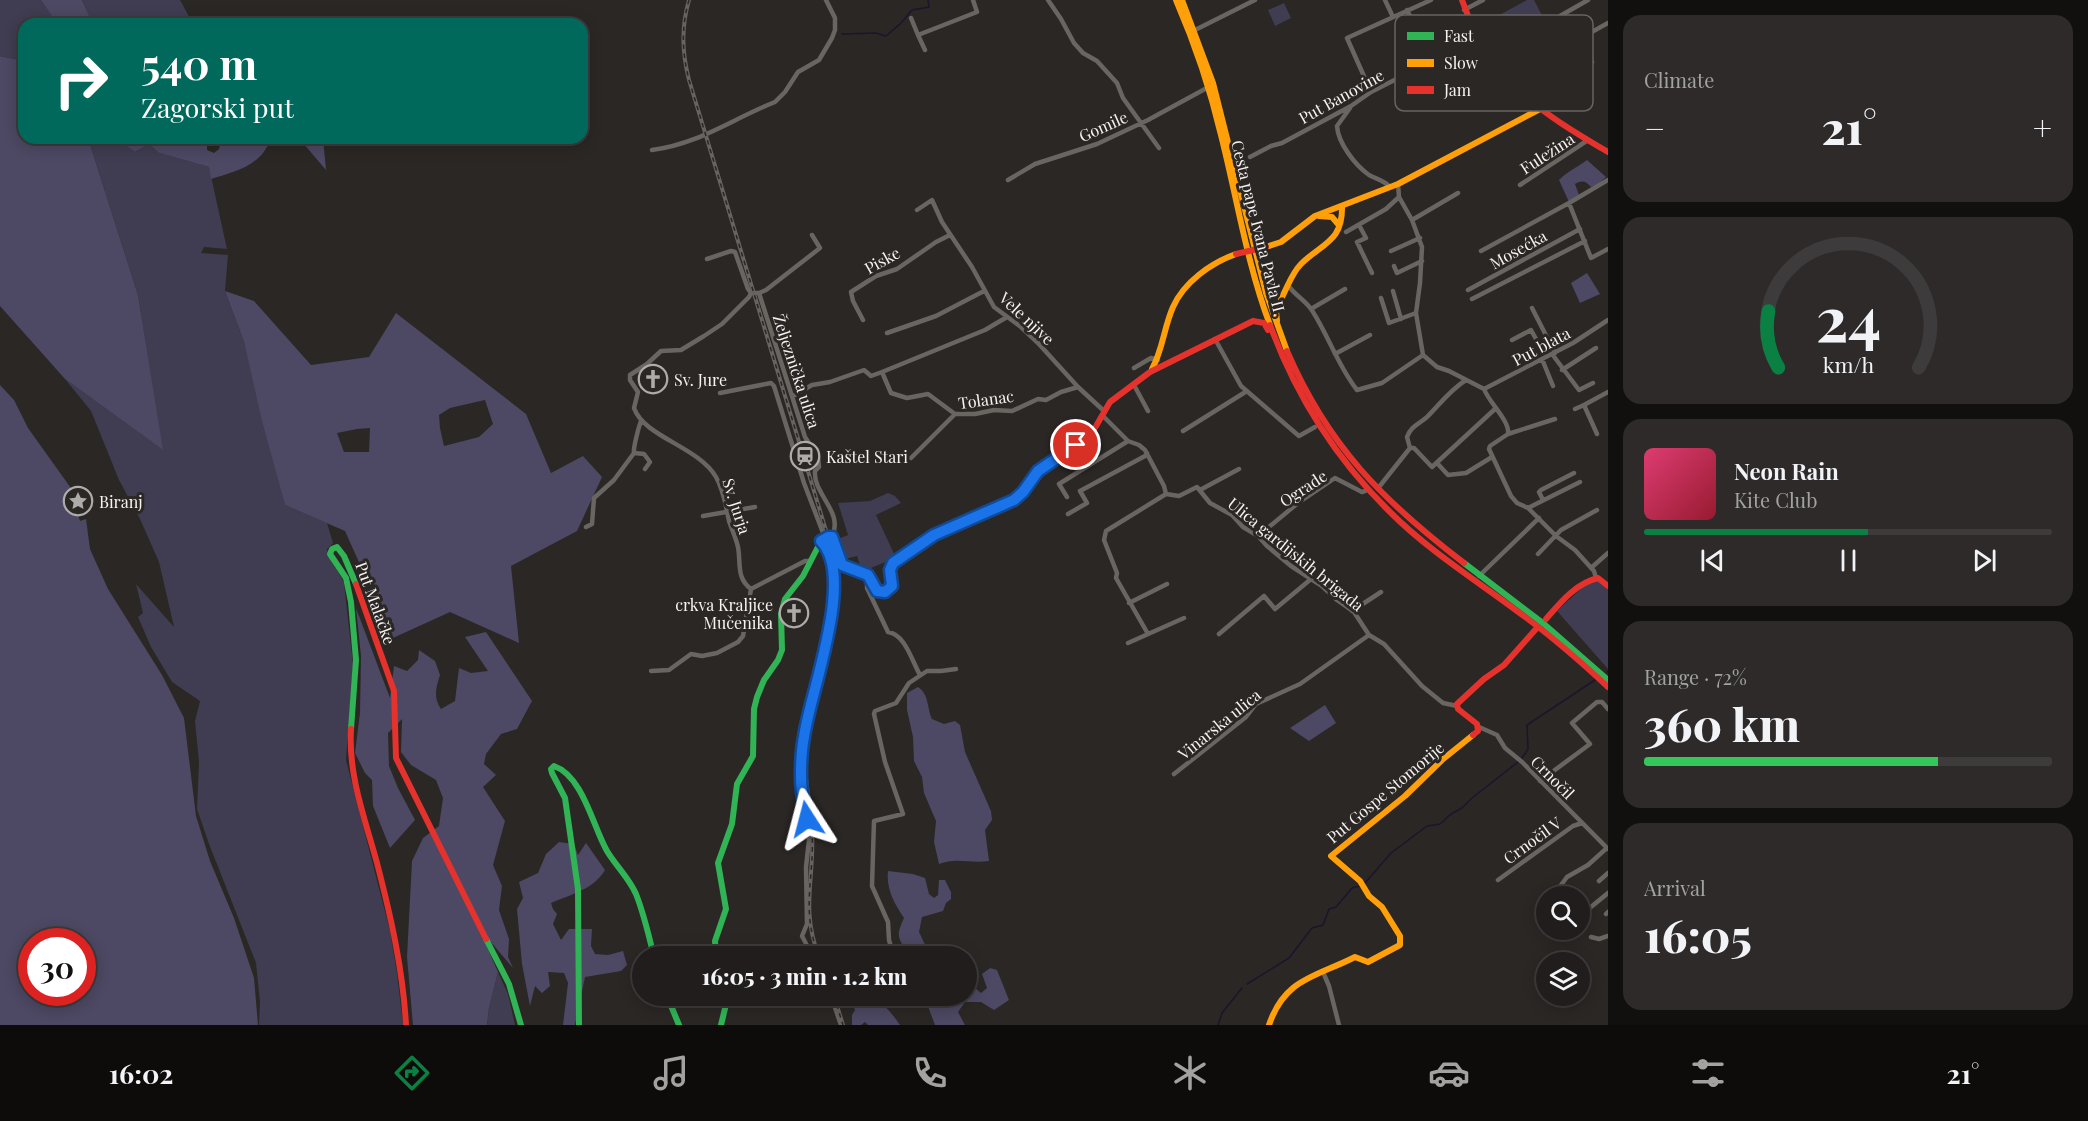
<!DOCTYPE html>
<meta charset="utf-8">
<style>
body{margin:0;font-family:"Playfair Display",serif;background:#2d2a29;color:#f1f3f6;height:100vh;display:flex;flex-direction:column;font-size:22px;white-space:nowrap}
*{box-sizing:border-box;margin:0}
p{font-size:20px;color:#a2a2a3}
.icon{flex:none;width:33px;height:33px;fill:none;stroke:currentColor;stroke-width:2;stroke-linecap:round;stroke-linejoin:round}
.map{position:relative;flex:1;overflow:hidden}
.side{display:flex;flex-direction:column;gap:15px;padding:15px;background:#12100f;width:480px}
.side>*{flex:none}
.hud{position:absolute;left:18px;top:18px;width:570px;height:126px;border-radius:18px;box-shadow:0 3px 15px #0003,0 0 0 2px #3d3b3b;background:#00695c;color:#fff;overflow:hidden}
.fabs{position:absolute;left:1536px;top:886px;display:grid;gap:12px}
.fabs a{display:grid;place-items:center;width:54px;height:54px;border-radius:50%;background:#201d1c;box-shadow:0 3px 15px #0003,0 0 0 2px #3d3b3b;font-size:30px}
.speed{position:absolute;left:18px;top:928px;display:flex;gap:12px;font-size:30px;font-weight:700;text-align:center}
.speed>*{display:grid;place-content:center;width:78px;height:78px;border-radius:50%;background:#201d1c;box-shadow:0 3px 15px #0003,0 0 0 2px #3d3b3b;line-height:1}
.speed .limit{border:9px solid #d22;background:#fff;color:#111}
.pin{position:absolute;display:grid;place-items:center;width:51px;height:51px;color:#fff;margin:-26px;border:3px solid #fff;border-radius:50%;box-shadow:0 2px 6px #0007}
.me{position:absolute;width:66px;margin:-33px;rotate:351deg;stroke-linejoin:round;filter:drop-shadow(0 0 4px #0008)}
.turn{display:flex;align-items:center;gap:21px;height:126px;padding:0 24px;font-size:27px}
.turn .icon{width:78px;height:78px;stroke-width:2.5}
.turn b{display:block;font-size:42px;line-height:51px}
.big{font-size:45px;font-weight:800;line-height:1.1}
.side .tile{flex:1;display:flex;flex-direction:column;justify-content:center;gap:9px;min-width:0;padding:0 21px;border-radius:18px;background:#2d2a29}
.side .dial{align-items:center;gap:0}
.dial svg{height:156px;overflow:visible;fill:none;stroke:#3d3b3b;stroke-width:7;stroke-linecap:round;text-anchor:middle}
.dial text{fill:#f1f3f6;stroke:none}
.song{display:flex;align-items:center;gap:18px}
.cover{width:72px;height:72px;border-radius:9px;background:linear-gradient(135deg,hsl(340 70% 55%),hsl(350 70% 35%))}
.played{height:6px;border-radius:3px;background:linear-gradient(90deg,#0b8043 55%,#3d3b3b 55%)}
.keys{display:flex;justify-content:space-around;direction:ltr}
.heat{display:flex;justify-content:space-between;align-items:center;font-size:33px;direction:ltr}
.charge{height:9px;border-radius:4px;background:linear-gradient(90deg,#34c759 72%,#3d3b3b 0)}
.trip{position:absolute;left:632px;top:946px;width:345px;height:60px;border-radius:30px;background:#201d1c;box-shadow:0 3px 15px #0003,0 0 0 2px #3d3b3b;font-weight:800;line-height:60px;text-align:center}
.tab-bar{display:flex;height:96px;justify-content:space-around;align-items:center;background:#0d0c0b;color:#a2a2a3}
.tab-bar .icon{width:42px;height:42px}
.tab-bar .on{color:#0b8043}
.tab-bar b{font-size:27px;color:#f1f3f6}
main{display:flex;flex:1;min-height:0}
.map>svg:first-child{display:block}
.green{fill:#403c51}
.forest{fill:#4d4863;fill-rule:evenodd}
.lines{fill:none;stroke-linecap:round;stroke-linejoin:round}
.stream{stroke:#1b152d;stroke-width:1.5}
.street{stroke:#696561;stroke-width:4.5}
.fast{stroke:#30b455;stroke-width:6}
.slow{stroke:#ff9f0a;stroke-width:6}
.jam{stroke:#e5322d;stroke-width:6}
.rail-casing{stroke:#666360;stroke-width:4}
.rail{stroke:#2b2724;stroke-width:1.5;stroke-dasharray:4.5;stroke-linecap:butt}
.jam-bridge{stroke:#e5322d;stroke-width:6}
.route-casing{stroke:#114b97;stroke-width:15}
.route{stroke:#1a73e8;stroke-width:10}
.labels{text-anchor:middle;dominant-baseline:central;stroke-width:6;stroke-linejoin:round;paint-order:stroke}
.street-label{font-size:16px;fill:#f5f3f1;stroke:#2b2724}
.poi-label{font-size:16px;fill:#f5f3f1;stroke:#2b2724;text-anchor:start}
.key{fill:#2b2724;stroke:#686462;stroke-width:1.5}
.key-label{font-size:16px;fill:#f5f3f1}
</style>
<main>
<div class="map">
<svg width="1608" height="1025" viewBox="0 0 1608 1025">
<rect width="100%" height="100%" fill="#2a2725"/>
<path class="green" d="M0,0H41L57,24H24V61L0,56Z
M82,0H180L193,24H93Z
M1527,0H1534L1555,40L1504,68L1484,34L1483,24Z
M1284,3L1291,18L1275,26L1268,10Z
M88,138H114L135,152L149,144L159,153L209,167L227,249L204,247L201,253L228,255L225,291L244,342L285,505L327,523L333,543L327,549C328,561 339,571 344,583L353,664L346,760L390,931L397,973L403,1025H259L260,1002L256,963L209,844L197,809L199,762L195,721L200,701L172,682L151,647L138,617L143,613L136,584L174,627L159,562L140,519L119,480L91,411L65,379L162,449L138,295Z
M888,493L895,496L901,503L876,515L896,558L868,569L861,568L857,556L845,559L838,539L848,535L838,503L870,501Z
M1595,579L1608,587V669L1557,611L1586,584Z
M498,972L508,994L515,1025H487L489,1008Z"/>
<path class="forest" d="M41,0H82L93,24H57Z
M0,56L24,61V138H88L138,295L163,450L65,379L0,306Z
M114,138H207V150L214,153L219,149L222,138H273C269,142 267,148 263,153C250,169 229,173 211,179L209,167L159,153L149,144L135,152Z
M296,138H323L326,170L303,143Z
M1587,160L1606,177L1597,185L1591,187C1585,181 1583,180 1575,184L1579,195L1569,202L1559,180C1568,171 1578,167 1587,160Z
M1587,273L1600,294L1580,303L1571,283Z
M225,291L254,301L311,365L369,357L396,313L526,414L551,473L583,456L602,477L577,531L511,566L519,643L450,612L393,638L345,531L285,505L262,421L244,342ZM485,400L493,424L479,437L444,446L440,428L439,415L450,408ZM370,428L369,452H344L337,433L357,429Z
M0,385L14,400L28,428L78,498L73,501L80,521L86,519L90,549L108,589L162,675L184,718L196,816L210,861L234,918L254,978L258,1025H0ZM32,942H82V993H32Z
M356,608L390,698L394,666L407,671L418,660L419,650L435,661L440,675C436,688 433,697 441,709L455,701L459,668L471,673L488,671L465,637L486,632L532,701L517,729L501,734L486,754L484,764L496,775L483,787L505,821L493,865L502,886L499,910L509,939L508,957L513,968L478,927L498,972L489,1008L487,1025H413L407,957L412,861L423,838L439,826L443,798L436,780L411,765L401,752L402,719L388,733L389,766L398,788L415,820L390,848L373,806L372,780L365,773L355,753L360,713L361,656Z
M918,687C929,694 927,708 932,719L944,724L955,721L960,725L965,752L991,811L992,820L985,830L989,861C971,864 956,857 939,864L934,842L936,821L924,793L922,777L914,761L913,737L907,710V693Z
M1325,705L1336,723L1309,741L1290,728Z
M559,842L574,844L578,855L586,843L605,870C594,889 572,894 551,903L553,909L557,914L553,924L561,940L569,929H592L591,946L595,954L608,955L623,951L627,965L621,971L585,977L575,1025H563L568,983L564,973L548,972L550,986L542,993L535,986L530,1006L522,964L517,909L523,898L519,882L538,873L546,854Z
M888,871L913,874L925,878L929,894L934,898L938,895L939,880H945L951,892V899L946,903L943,911L922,917L919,932L930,955L946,949L947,957H909C900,938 894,939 904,918C894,903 886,889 888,871Z
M990,968L997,970L1009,1000L994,1010L981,1002H965L958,1012L965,1025H935L924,996H966L967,986L975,988L981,993L987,988L982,974Z
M849,996C876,996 885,1003 900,1025H868L865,1022L861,1025H852V1015L855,1010Z"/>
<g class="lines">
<path class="stream" d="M842,34L876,33L886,36L901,23L912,10L929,7L928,0
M1607,672L1608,671
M1522,758L1528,749L1527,725L1595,680
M1365,883L1391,853L1427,826L1440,824L1451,814L1462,808L1472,798L1518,762
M1247,984L1289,958L1312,928L1323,925L1329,909L1336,907L1352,888L1360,886
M1218,1025L1222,1013L1242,988"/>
<path class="street" d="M1048,0L1061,19L1074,43L1083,53L1097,61L1117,83L1123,98L1159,148
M1385,0L1393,17
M1407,10L1433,61
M1464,10L1483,0
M1560,16L1588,0
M911,18L918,35
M1195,30L1255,0
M925,50L918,35L977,12L973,0
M1506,80L1608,23
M1371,92L1347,38L1431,0
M1526,98L1560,81L1564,76L1592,62
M1350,108L1337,126C1338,143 1355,165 1369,175C1376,179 1384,180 1390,187
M652,150C699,144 732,119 775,102L785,92L798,72L819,60L832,38L835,30V18L826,0
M1250,157L1271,146L1282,143L1351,106L1371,92L1477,38
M1008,180L1035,164L1097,144L1148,120L1205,89
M1520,185L1588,140
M1399,197L1412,220L1422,247L1420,283L1416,313L1423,355L1437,367L1449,371L1484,389
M1569,203L1591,258L1608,249
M917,210L932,200L942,222L972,267L994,307L1021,327L1038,343L1078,387L1104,411
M1412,220L1458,193
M1359,225L1366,238L1357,242L1372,273
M1346,232L1386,209L1399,197L1398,184
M812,235L820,248L766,290L759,293L805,437L818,457L819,467L815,471C813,495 844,511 832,537
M1391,251L1420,238
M1481,251L1569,203L1608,180
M707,259L731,251L735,252L748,289L751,293
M1394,266L1397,273L1422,261
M1288,285C1294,295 1307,301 1313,312C1329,337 1338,366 1357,390L1382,383L1423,355
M1468,290L1580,229
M1393,291L1401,319
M759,293H751L749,297L722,324L704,336L681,350L661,351L647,364L630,375V380L638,392L634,408C644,437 699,447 716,477C724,491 726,507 729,521C732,530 736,538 738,547C741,563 736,578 751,589L805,561H809
M1381,298L1389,323L1416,313
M1472,299L1585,241
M1532,308L1555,353
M1311,309L1345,289
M863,320L853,301L851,292L876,276L897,269L936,242L950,235
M887,333L936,316L984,291
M1215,339L1241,386L1299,436L1315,427
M1512,340L1531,330L1546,357
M1335,354L1370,335
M1552,354L1579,390L1593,383
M1542,359L1553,386
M1134,368L1151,358L1158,360
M1562,370L1596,348
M882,372L985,330L1007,317
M1134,385L1148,411
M1484,389C1490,404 1510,421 1508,434L1490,446L1489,449L1511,496L1517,503L1528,508L1556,536L1575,550L1594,571L1596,578
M1484,389L1573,343L1608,320
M720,393L771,383L774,386L804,483L825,538
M793,396L812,385L830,382L864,370L871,376L882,372L891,393L907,398L928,394L955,414
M1575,409L1584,405
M1102,415L1128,441L1139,445L1145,450L1164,486L1166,494
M1183,431L1247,391
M1508,434L1555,419
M1597,434L1584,405L1608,392
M1410,448H1414L1432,467L1495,409
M634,453L644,454L650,462L645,469
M911,458L955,414H975L994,410L1012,411L1038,399L1046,400L1061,392L1078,387
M1437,463L1448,475L1466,473L1492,457
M1379,487L1410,448L1407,437C1411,426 1419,424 1427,417C1440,404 1450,390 1466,380
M1200,490L1239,469
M1166,494L1179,496L1197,487L1210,503L1232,515L1243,527L1258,536L1267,546L1291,566L1322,586L1337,600L1354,612L1369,635L1384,644L1422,686L1443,703L1457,706
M1067,497L1059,484L1128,441
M1543,500L1539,492L1541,490L1574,473
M1528,508L1580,482
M1068,514L1087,503L1080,491L1145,456L1147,453
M703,516L755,507
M586,527L592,524L594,498L614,480L634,453C633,448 639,426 641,421
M1258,536L1298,503L1335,478L1362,492L1365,491
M1538,554L1561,530L1597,510
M1591,568L1608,553
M1479,576L1539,518
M872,582L867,585V588L888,632C905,634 912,661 920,675
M1129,603L1167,584
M1352,611L1381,592
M1148,634L1116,578L1117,573L1104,540L1106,531L1166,494
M1219,634L1264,596L1275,609L1311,579
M1128,643L1184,618
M651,671L669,670L691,654L702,656L717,653L738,642L743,636L751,589
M1479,727L1497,735L1505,748L1522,762L1608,849
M1174,774L1246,717L1256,704L1300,684L1369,635
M1540,781L1590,744L1572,723L1597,702H1602L1608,709
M1498,880L1573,826L1582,823
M1599,881L1608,873
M1552,897L1567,877L1588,865L1607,848
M1606,914L1608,912
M1580,916L1608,893
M1555,931L1557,930
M1591,937L1599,939L1608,936
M813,957L802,936L807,924L806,867L809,840L802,793V748L833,607L831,560L828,551L821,541
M894,957L889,940L888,922L872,886L874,821L903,814L885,762L874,714L875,711L896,703L909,683L927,671H941L956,669
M1323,972L1329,986L1339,1025
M831,996L841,1025
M905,996L907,998"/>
<path class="fast" d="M1464,563L1544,624L1608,680
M351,729L356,660L351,602L346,578L330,554L332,549L337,547L344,556L356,584
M486,939L509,984L521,1025
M716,957L715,941L726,909L718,863L732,824L737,784L753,756L754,709L757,697L764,680L778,660L782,650L781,614L785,599L803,576L821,541L832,537L835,545
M667,996L679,1025
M579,1025L578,889L565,798L552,773L551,769L554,766C583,776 593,827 607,851C616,866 629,878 636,894C644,914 649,936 654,957
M721,1025L728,996"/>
<path class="slow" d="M1176,0C1195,44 1210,88 1221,135C1237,198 1247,264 1270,325
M1182,0L1213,83L1266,293L1287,351
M1319,216L1332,217L1338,224
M1266,247L1281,242L1315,216L1398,184L1540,109
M1284,293C1289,283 1293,272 1301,264C1322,243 1343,242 1342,206
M1277,321L1276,311L1284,293
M1152,369C1163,349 1164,327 1173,307C1184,282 1211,263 1236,254
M1269,1025C1285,978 1316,977 1355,957L1368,962L1400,945V936L1382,907L1369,896L1360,881L1331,856L1405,796L1442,760L1473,735"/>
<path class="jam" d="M1462,0C1490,80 1538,111 1608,152
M1253,321L1264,323L1268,330
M1270,325C1296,396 1336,459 1390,512C1428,550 1474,579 1517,611C1549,634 1579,660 1608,687
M1287,351C1328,446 1383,501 1464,563
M835,545L842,565L868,575L877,591L885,592L892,586L890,570L893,563L935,535L1014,500L1023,492L1038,471L1092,433L1110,402L1150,372L1253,321
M356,584L394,691L396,758L486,939
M1546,619C1560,603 1576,583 1598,578L1608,586
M351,729C348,775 365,819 377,863C391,917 403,970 406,1025
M1473,735L1478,731L1477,724L1458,709L1457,704L1484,679L1504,665L1536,629"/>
<g class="rail-casing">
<path id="rail" d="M689,0C681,28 682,52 689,80L828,537C849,616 819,664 806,739C801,770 811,800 812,830C815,879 800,907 819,957
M834,996L843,1025"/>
</g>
<use href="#rail" class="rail"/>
<path class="jam-bridge" d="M1236,254L1266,247"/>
</g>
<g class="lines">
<g class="route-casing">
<path id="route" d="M807,819C806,810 803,801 802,792C800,777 801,752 804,737C810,692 856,577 821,541L828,537H832L842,565L868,575L877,591L885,592L892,586L890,570L893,563L934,535L1014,500L1023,492L1038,471L1076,445"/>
</g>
<use href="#route" class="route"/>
</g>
<defs>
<g id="church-ring" transform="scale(1.5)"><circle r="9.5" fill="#2b2724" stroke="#aeacaa" stroke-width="1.5"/><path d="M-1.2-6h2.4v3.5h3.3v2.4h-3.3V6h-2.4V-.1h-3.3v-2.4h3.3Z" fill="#aeacaa"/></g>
<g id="station-ring" transform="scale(1.5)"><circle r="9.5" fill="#2b2724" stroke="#aeacaa" stroke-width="1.5"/><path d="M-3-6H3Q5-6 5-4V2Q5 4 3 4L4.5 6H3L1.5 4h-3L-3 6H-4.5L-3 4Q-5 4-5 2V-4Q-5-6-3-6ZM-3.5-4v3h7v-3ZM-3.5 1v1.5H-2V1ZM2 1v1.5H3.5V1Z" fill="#aeacaa"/></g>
<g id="sight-ring" transform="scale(1.5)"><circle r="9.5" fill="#2b2724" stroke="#aeacaa" stroke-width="1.5"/><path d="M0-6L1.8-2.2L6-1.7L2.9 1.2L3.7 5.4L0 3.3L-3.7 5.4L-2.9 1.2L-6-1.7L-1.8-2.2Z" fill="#aeacaa"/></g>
</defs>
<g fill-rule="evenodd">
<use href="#church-ring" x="653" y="379"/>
<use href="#station-ring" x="805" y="456"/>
<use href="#sight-ring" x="78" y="501"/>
<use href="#church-ring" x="794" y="613"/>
</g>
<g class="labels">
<g class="street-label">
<text transform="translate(1341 96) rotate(-29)">Put Banovine</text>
<text transform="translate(1103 126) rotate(-24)">Gomile</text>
<text transform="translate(1547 153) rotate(-33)">Fuležina</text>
<text transform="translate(1259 228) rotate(76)">Cesta pape Ivana Pavla II.</text>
<text transform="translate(1518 249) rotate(-29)">Mosećka</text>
<text transform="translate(882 260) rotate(-29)">Piske</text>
<text transform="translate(1027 318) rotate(43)">Vele njive</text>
<text transform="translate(1541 346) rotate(-28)">Put blata</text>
<text transform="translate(797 371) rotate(72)">Željeznička ulica</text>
<text transform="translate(986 399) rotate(-8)">Tolanac</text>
<text transform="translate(1303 488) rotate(-33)">Ograde</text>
<text transform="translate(737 506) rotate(72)">Sv. Jurja</text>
<text transform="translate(1296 554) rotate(39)">Ulica gardijskih brigada</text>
<text transform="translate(376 603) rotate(70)">Put Malačke</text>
<text transform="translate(1219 724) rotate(-39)">Vinarska ulica</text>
<text transform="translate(1553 777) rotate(45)">Crnočil</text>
<text transform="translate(1385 792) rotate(-40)">Put Gospe Stomorije</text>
<text transform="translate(1532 840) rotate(-36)">Crnočil V</text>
</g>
<g class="poi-label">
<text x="674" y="379">Sv. Jure</text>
<text x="826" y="456">Kaštel Stari</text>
<text x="99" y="501">Biranj</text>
<text x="773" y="604" text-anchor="end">crkva Kraljice<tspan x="773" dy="18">Mučenika</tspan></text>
</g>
</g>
<rect x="1395" y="15" width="198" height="96" rx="9" class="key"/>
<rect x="1407" y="32" width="27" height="8" fill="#30b455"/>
<rect x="1407" y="59" width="27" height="8" fill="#ff9f0a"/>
<rect x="1407" y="86" width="27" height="8" fill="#e5322d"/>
<g class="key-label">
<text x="1444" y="42">Fast</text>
<text x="1444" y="69">Slow</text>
<text x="1444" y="96">Jam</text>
</g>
</svg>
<div class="fabs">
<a><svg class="icon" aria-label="search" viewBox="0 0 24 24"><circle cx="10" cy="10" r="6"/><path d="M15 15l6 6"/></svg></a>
<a><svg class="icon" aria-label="layers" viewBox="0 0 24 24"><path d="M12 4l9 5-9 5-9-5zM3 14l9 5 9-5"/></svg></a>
</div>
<div class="speed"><div class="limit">30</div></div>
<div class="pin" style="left:1076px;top:445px;background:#d93025"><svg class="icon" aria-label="arrive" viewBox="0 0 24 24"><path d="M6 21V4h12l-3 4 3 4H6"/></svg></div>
<svg class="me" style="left:807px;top:819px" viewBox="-20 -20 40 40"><path d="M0-17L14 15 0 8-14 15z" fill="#1a73e8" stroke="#fff" stroke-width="4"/></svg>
<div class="trip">16:05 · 3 min · 1.2 km</div>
<div class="hud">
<div class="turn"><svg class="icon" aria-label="right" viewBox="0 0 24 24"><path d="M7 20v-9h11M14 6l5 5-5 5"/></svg><div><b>540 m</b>Zagorski put</div></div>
</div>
</div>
<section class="side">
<div class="tile"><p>Climate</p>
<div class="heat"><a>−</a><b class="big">21°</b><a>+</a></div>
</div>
<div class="tile dial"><svg viewBox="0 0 100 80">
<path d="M14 69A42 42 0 1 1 86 69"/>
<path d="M14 69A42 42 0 0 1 9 40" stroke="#0b8043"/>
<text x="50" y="56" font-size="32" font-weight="700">24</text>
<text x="50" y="72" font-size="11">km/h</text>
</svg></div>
<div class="tile">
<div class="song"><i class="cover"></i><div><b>Neon Rain</b><p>Kite Club</p></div></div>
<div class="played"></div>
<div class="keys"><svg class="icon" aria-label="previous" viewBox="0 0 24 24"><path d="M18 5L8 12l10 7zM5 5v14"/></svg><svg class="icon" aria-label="pause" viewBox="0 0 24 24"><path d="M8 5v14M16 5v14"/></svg><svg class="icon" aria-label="next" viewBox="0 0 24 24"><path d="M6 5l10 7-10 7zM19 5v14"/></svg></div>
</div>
<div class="tile"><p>Range · 72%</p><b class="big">360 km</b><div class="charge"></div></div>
<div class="tile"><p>Arrival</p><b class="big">16:05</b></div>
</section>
</main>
<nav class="tab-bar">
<b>16:02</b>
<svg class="icon on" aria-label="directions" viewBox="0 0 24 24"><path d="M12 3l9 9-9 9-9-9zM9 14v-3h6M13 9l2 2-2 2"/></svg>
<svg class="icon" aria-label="music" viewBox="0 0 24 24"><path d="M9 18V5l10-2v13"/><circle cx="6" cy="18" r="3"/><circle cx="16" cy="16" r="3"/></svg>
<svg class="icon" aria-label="phone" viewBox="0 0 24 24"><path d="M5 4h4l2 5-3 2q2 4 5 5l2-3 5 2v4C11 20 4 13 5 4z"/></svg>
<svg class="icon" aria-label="climate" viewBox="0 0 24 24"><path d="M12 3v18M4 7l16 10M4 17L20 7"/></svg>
<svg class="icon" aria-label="car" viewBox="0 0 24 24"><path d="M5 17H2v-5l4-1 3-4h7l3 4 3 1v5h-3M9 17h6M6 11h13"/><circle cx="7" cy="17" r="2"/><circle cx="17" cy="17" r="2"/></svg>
<svg class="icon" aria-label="filters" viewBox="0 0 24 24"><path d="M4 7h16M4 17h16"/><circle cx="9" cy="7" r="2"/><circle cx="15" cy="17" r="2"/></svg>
<b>21°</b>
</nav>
